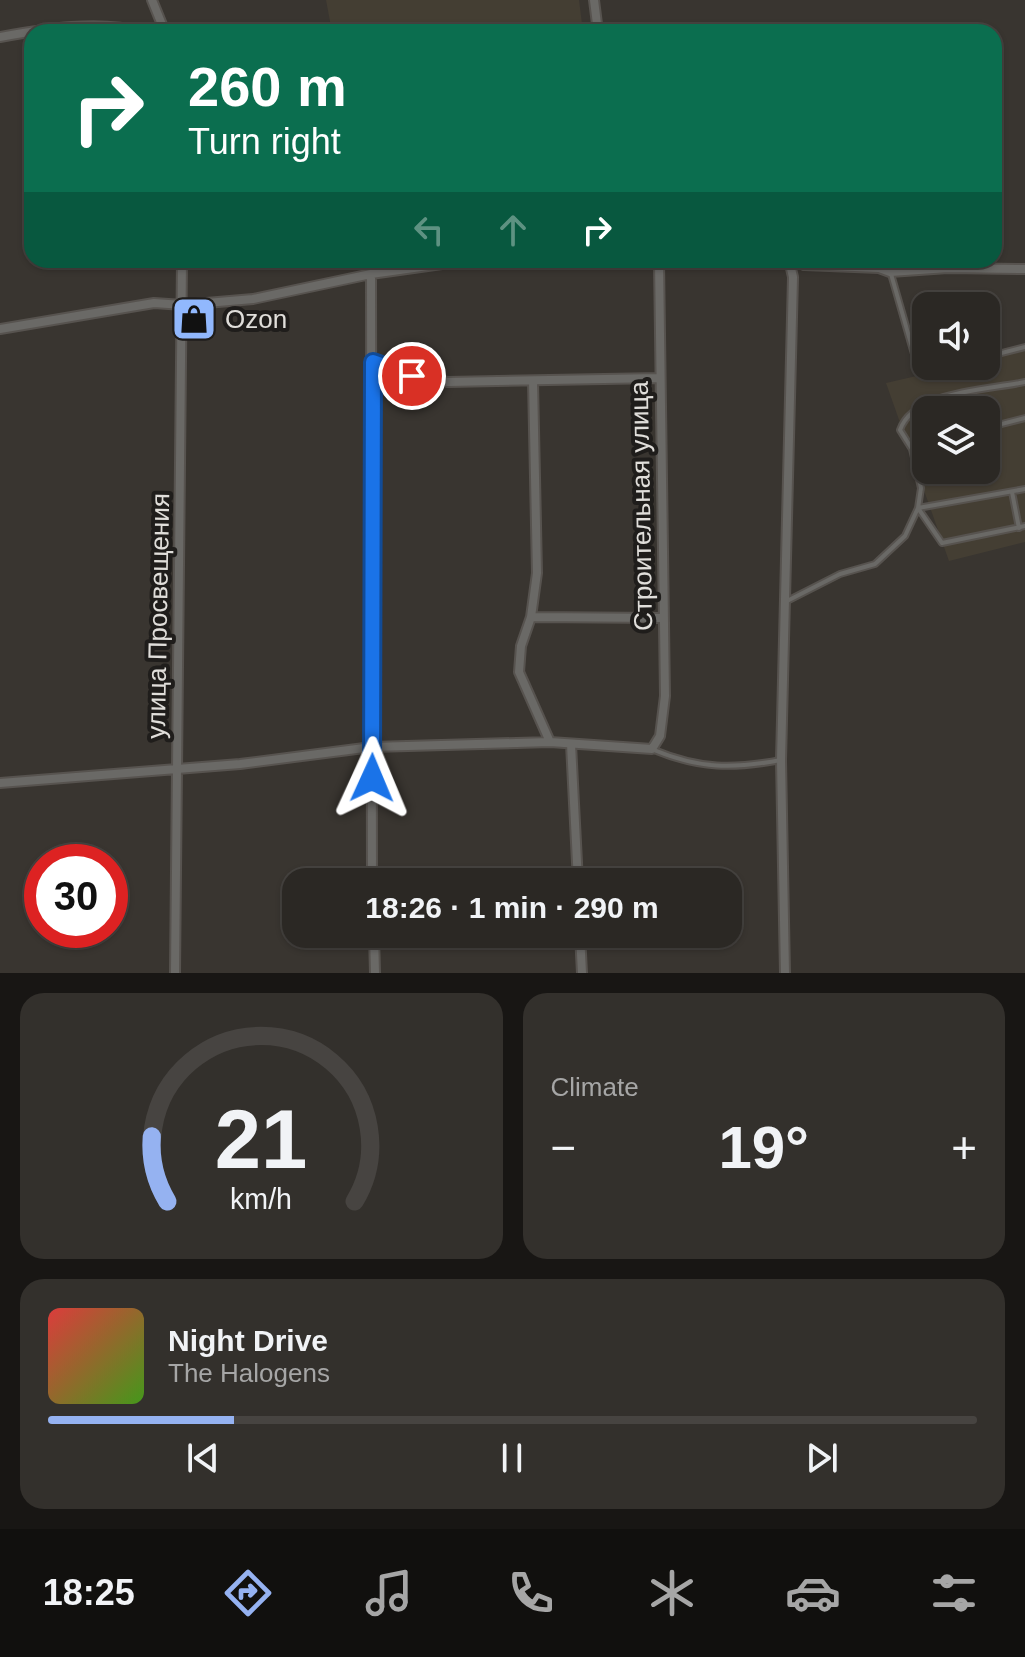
<!DOCTYPE html>
<meta charset="utf-8">
<style>
body{margin:0;font-family:Arial,sans-serif;background:#33302c;color:#f1f3f6;height:100vh;display:flex;flex-direction:column;font-size:30px;white-space:nowrap}
*{box-sizing:border-box;margin:0}
p{font-size:26px;color:#a6a6a6}
.icon{flex:none;width:44px;height:44px;fill:none;stroke:currentColor;stroke-width:2;stroke-linecap:round;stroke-linejoin:round}
.map{position:relative;height:973px;overflow:hidden}
.drawer{display:flex;flex-direction:column;gap:20px;padding:20px;background:#181614;flex:1}
.drawer>*{flex:none}
.guide{position:absolute;left:24px;top:24px;width:978px;height:244px;border-radius:24px;box-shadow:0 2px 6px #0004,0 0 0 2px #474441;background:#0b6e4f;color:#fff;overflow:hidden}
.buttons{position:absolute;left:912px;top:292px;display:grid;gap:16px}
.buttons a{display:grid;place-items:center;width:88px;height:88px;border-radius:16px;background:#2b2824;box-shadow:0 2px 6px #0004,0 0 0 2px #474441;font-size:40px}
.speed{position:absolute;left:24px;top:844px;display:flex;gap:16px;font-size:40px;font-weight:700;text-align:center}
.speed>*{display:grid;place-content:center;width:104px;height:104px;border-radius:50%;background:#2b2824;box-shadow:0 2px 6px #0004,0 0 0 2px #474441;line-height:1}
.speed .limit{border:12px solid #d22;background:#fff;color:#111}
.pin{position:absolute;display:grid;place-items:center;width:68px;height:68px;color:#fff;margin:-34px;border:4px solid #fff;border-radius:50%;box-shadow:0 2px 8px #0007}
.me{position:absolute;width:88px;margin:-44px;rotate:1deg;stroke-linejoin:round;filter:drop-shadow(0 0 6px #0008)}
.turn{display:flex;align-items:center;gap:28px;height:168px;padding:0 32px;font-size:36px}
.turn .icon{width:104px;height:104px;stroke-width:2.5}
.turn b{display:block;font-size:56px;line-height:68px}
.lanes{display:flex;align-items:center;height:76px;padding:0 32px;background:#0003;justify-content:center;gap:40px;direction:ltr}
.lanes .off{opacity:.35}
.big{font-size:60px;font-weight:600;line-height:1.1}
.drawer .card{flex:1;display:flex;flex-direction:column;justify-content:center;gap:12px;min-width:0;padding:0 28px;border-radius:24px;background:#33302c}
.drawer .dial{align-items:center;gap:0}
.dial svg{height:208px;overflow:visible;fill:none;stroke:#474441;stroke-width:7;stroke-linecap:round;text-anchor:middle}
.dial text{fill:#f1f3f6;stroke:none}
.song{display:flex;align-items:center;gap:24px}
.cover{width:96px;height:96px;border-radius:12px;background:linear-gradient(135deg,hsl(0 70% 55%),hsl(100 70% 35%))}
.played{height:8px;border-radius:4px;background:linear-gradient(90deg,#95b2f1 20%,#474441 20%)}
.keys{display:flex;justify-content:space-around;direction:ltr}
.heat{display:flex;justify-content:space-between;align-items:center;font-size:44px;direction:ltr}
.drawer .tiles{flex:1;display:grid;gap:20px;grid-template-columns:1fr 1fr}
.card:last-child{grid-column:span 2}
.trip{position:absolute;left:282px;top:868px;width:460px;height:80px;border-radius:24px;background:#2b2824;box-shadow:0 2px 6px #0004,0 0 0 2px #474441;font-weight:600;line-height:80px;text-align:center}
.tab-bar{display:flex;height:128px;justify-content:space-around;align-items:center;background:#11100e;color:#a6a6a6}
.tab-bar .icon{width:56px;height:56px}
.tab-bar .active{color:#95b2f1}
.tab-bar b{font-size:36px;color:#f1f3f6}
.map>svg:first-child{display:block}
.built{fill:#443e33;fill-rule:evenodd}
.lines{fill:none;stroke-linecap:round;stroke-linejoin:round}
.lane-casing{stroke:#57534f;stroke-width:8}
.street-casing{stroke:#57534f;stroke-width:12}
.lane{stroke:#6a6966;stroke-width:4}
.street{stroke:#6a6966;stroke-width:8}
.route-casing{stroke:#114b97;stroke-width:20}
.route{stroke:#1a73e8;stroke-width:14}
.labels{text-anchor:middle;dominant-baseline:central;stroke-width:8;stroke-linejoin:round;paint-order:stroke}
.poi-label{font-size:26px;fill:#e0deda;stroke:#1f1d1b;text-anchor:start}
.street-label{font-size:26px;fill:#e0deda;stroke:#1f1d1b}
</style>
<div class="map">
<svg width="1025" height="973" viewBox="0 0 1025 973">
<rect width="100%" height="100%" fill="#393530"/>
<path class="built" d="M326,0H579L583,32H332Z
M1025,351V542L949,561L886,383L960,366H986V360ZM926,410H986V470H926Z"/>
<g class="lines">
<g class="lane-casing">
<path id="lane" d="M891,274L918,368L937,366
M986,357L1025,347
M986,428L1025,418
M912,449L926,443
M1025,489L918,508L942,543L1025,526
M1012,492L1019,528
M787,601L840,574L875,564L905,536L918,508L921,488L912,449L900,430C913,391 988,390 1025,382
M654,750C700,769 733,769 781,760"/>
</g>
<g class="street-casing">
<path id="street" d="M152,0L165,32
M594,0L598,32
M0,37C44,29 99,20 143,32
M793,260L804,265L879,268L890,272L948,268L1025,269
M371,274L372,882
M0,329L154,303L183,305L253,299L371,274L442,264L667,260
M373,362L412,376L448,382L659,378
M533,381L537,573L531,617L521,646L519,672L550,742
M531,617L663,618
M571,744L578,882
M0,783L240,764L372,747L550,742L652,749L660,736L665,696L659,261
M374,934L375,973
M580,934L582,973
M175,973L182,260
M785,973L781,760L793,277L789,260"/>
</g>
<use href="#lane" class="lane"/>
<use href="#street" class="street"/>
</g>
<g class="lines">
<g class="route-casing">
<path id="route" d="M372,778L373,362L412,376"/>
</g>
<use href="#route" class="route"/>
</g>
<defs>
<g id="shop-square" transform="scale(2.3)"><rect x="-9" y="-9" width="18" height="18" rx="4" fill="#91b8fd" stroke="#1f1d1b"/><path d="M-5-2.5h2.3a2.7 3.5 0 0 1 5.4 0H5L5.5 6h-11ZM-1.5-2.5h3a1.5 2.3 0 0 0-3 0Z" fill="#111"/></g>
</defs>
<g fill-rule="evenodd">
<use href="#shop-square" x="194" y="319"/>
</g>
<g class="labels">
<g class="poi-label">
<text x="225" y="319">Ozon</text>
</g>
<g class="street-label">
<text transform="translate(641 506) rotate(-91)">Строительная улица</text>
<text transform="translate(158 616) rotate(-89)">улица Просвещения</text>
</g>
</g>
</svg>
<div class="buttons">
<a><svg class="icon" aria-label="sound" viewBox="0 0 24 24"><path d="M4 9h4l5-4v14l-5-4H4zM17 9q2 3 0 6"/></svg></a>
<a><svg class="icon" aria-label="layers" viewBox="0 0 24 24"><path d="M12 4l9 5-9 5-9-5zM3 14l9 5 9-5"/></svg></a>
</div>
<div class="speed"><div class="limit">30</div></div>
<div class="pin" style="left:412px;top:376px;background:#d93025"><svg class="icon" aria-label="arrive" viewBox="0 0 24 24"><path d="M6 21V4h12l-3 4 3 4H6"/></svg></div>
<svg class="me" style="left:372px;top:778px" viewBox="-20 -20 40 40"><path d="M0-17L14 15 0 8-14 15z" fill="#1a73e8" stroke="#fff" stroke-width="4"/></svg>
<div class="trip">18:26 · 1 min · 290 m</div>
<div class="guide">
<div class="turn"><svg class="icon" aria-label="right" viewBox="0 0 24 24"><path d="M7 20v-9h11M14 6l5 5-5 5"/></svg><div><b>260 m</b>Turn right</div></div>
<div class="lanes"><svg class="icon off" aria-label="left" viewBox="0 0 24 24"><path d="M17 20v-9H6M10 6l-5 5 5 5"/></svg><svg class="icon off" aria-label="ahead" viewBox="0 0 24 24"><path d="M12 20V5M6 11l6-6 6 6"/></svg><svg class="icon" aria-label="right" viewBox="0 0 24 24"><path d="M7 20v-9h11M14 6l5 5-5 5"/></svg></div>
</div>
</div>
<section class="drawer">
<div class="tiles">
<div class="card dial"><svg viewBox="0 0 100 80">
<path d="M14 69A42 42 0 1 1 86 69"/>
<path d="M14 69A42 42 0 0 1 8 44" stroke="#95b2f1"/>
<text x="50" y="56" font-size="32" font-weight="700">21</text>
<text x="50" y="72" font-size="11">km/h</text>
</svg></div>
<div class="card"><p>Climate</p>
<div class="heat"><a>−</a><b class="big">19°</b><a>+</a></div>
</div>
<div class="card">
<div class="song"><i class="cover"></i><div><b>Night Drive</b><p>The Halogens</p></div></div>
<div class="played"></div>
<div class="keys"><svg class="icon" aria-label="previous" viewBox="0 0 24 24"><path d="M18 5L8 12l10 7zM5 5v14"/></svg><svg class="icon" aria-label="pause" viewBox="0 0 24 24"><path d="M8 5v14M16 5v14"/></svg><svg class="icon" aria-label="next" viewBox="0 0 24 24"><path d="M6 5l10 7-10 7zM19 5v14"/></svg></div>
</div>
</div>
</section>
<nav class="tab-bar">
<b>18:25</b>
<svg class="icon active" aria-label="directions" viewBox="0 0 24 24"><path d="M12 3l9 9-9 9-9-9zM9 14v-3h6M13 9l2 2-2 2"/></svg>
<svg class="icon" aria-label="music" viewBox="0 0 24 24"><path d="M9 18V5l10-2v13"/><circle cx="6" cy="18" r="3"/><circle cx="16" cy="16" r="3"/></svg>
<svg class="icon" aria-label="phone" viewBox="0 0 24 24"><path d="M5 4h4l2 5-3 2q2 4 5 5l2-3 5 2v4C11 20 4 13 5 4z"/></svg>
<svg class="icon" aria-label="climate" viewBox="0 0 24 24"><path d="M12 3v18M4 7l16 10M4 17L20 7"/></svg>
<svg class="icon" aria-label="car" viewBox="0 0 24 24"><path d="M5 17H2v-5l4-1 3-4h7l3 4 3 1v5h-3M9 17h6M6 11h13"/><circle cx="7" cy="17" r="2"/><circle cx="17" cy="17" r="2"/></svg>
<svg class="icon" aria-label="filters" viewBox="0 0 24 24"><path d="M4 7h16M4 17h16"/><circle cx="9" cy="7" r="2"/><circle cx="15" cy="17" r="2"/></svg>
</nav>
